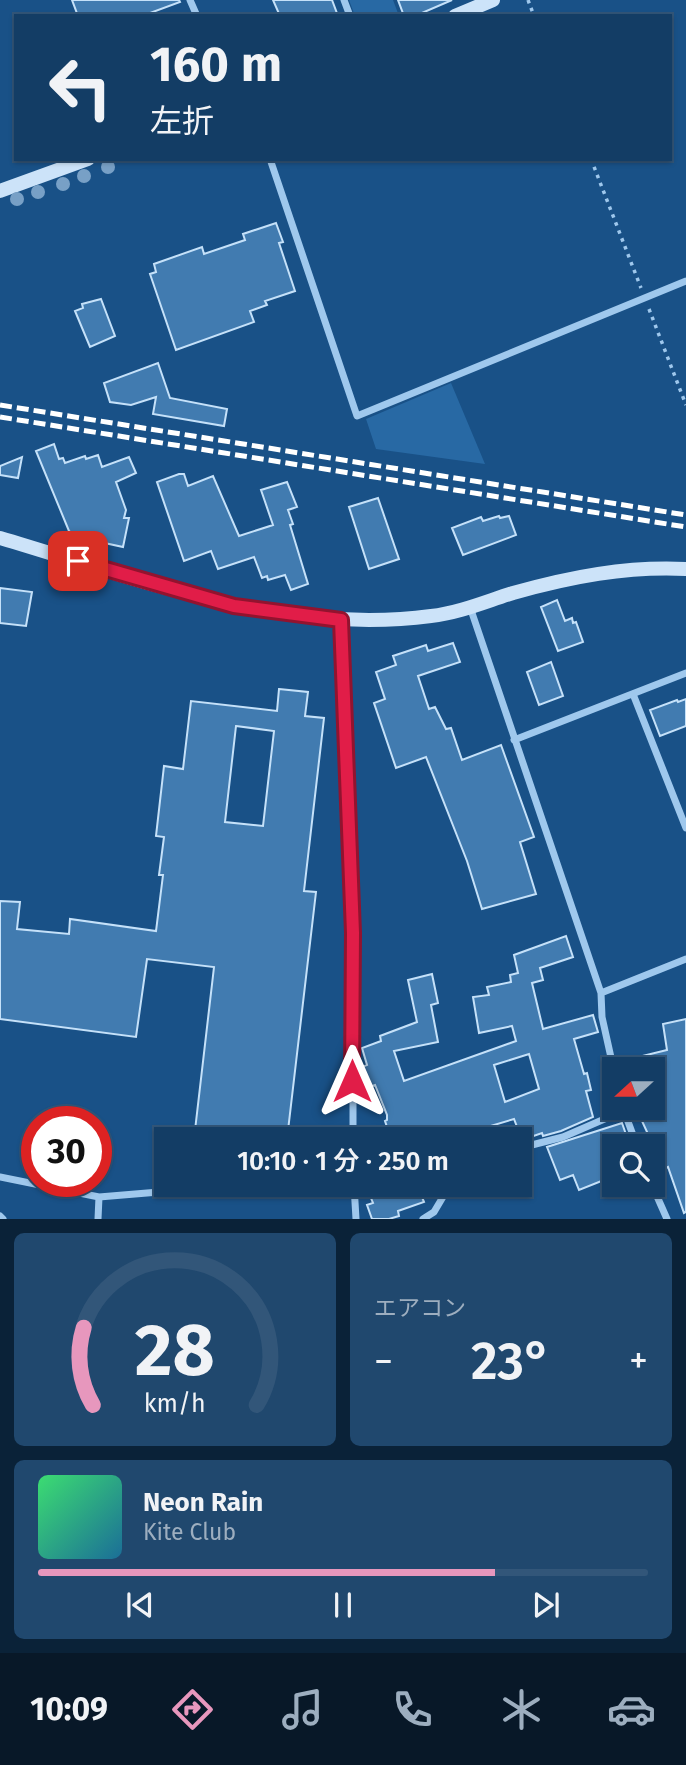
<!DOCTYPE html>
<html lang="ja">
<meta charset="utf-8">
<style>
body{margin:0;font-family:"Fira Sans","Noto Sans JP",sans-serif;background:#20486e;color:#f1f3f6;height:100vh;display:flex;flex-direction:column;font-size:26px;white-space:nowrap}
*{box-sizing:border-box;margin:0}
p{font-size:23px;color:#9daebf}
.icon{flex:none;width:38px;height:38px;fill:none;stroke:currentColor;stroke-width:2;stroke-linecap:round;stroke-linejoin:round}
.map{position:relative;height:1219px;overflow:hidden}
.panel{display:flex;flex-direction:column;gap:14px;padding:14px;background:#0a2238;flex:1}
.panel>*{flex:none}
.guide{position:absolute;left:14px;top:14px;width:658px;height:147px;border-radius:0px;box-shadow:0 2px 5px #0004,0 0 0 2px #325679;background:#133d65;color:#f1f3f6;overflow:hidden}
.needle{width:46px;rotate:249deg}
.controls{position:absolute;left:602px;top:1057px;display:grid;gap:14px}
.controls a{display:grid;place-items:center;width:63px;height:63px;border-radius:0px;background:#133d65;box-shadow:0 2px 5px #0004,0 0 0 2px #325679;font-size:35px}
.speed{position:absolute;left:21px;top:1106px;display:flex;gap:14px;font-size:35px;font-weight:700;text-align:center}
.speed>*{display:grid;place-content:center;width:91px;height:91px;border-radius:50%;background:#133d65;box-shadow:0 2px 5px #0004,0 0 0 2px #325679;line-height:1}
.speed .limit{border:10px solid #d22;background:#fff;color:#111}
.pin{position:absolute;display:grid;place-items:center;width:60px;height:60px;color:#fff;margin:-30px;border-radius:14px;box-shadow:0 4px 10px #0006}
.me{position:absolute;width:77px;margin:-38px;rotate:0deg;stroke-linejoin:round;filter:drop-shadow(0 0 5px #0008)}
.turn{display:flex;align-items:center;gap:24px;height:147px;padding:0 21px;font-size:32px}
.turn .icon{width:91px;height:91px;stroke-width:2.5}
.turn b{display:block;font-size:49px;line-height:60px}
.big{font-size:52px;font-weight:600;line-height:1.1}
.panel .tile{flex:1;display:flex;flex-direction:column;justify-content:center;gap:10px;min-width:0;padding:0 24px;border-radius:10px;background:#20486e}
.panel .dial{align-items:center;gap:0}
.dial svg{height:182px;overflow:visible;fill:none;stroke:#325679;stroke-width:7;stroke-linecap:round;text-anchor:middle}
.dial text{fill:#f1f3f6;stroke:none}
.song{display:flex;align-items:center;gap:21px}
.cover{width:84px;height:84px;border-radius:10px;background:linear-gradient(135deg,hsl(140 70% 55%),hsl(200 70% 35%))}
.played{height:7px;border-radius:4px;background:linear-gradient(90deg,#e797bd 75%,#325679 75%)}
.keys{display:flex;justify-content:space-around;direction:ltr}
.heat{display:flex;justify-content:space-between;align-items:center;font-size:38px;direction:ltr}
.panel .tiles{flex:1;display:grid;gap:14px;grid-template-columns:1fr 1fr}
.tile:last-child{grid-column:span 2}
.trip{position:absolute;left:154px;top:1127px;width:378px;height:70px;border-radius:0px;background:#133d65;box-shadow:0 2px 5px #0004,0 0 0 2px #325679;font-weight:600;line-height:70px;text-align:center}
.dock{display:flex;height:112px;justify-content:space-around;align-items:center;background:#081828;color:#9daebf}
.dock .icon{width:49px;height:49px}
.dock .active{color:#e797bd}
.dock b{font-size:32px;color:#f1f3f6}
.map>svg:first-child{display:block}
.green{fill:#2869a4}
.building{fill:#417bb0;stroke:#c5e1f9;stroke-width:2;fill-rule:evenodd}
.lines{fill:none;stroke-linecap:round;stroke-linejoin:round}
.path{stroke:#9fc8ed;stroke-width:3.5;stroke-dasharray:3.5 5;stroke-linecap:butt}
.street{stroke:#9fc8ed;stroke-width:7}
.secondary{stroke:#cce3f9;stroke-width:14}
.rail{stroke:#fff;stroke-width:5;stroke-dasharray:12 5;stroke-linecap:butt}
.tree{fill:#78a0c6}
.route-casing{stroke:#92132f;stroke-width:18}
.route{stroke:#e11d48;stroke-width:12}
</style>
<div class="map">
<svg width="686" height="1219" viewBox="0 0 686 1219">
<rect width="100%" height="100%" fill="#195187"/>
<path class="green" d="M349,0H393L399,16H355Z
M451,383L485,464L376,449L366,419Z"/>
<path class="building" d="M72,0H179L180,2L142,16H78Z
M273,0H332L338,16H280Z
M398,0H452L415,16H404Z
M276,223L283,242L279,243L295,291L265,301L267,305L250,311L254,322L176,350L150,274L156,272L154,264L202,247L204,254L245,240L243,234Z
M101,299L115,336L90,347L75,311L83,308L82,304Z
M158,363L170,398L227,409L224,426L153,414L156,397L131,405L110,402L104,383Z
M54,444L59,459L63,458L65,463L85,456L86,459L98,455L102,467L129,457L136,473L116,482L126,510L124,518H129L123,547L77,537L69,531L36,451Z
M22,457L18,478L0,475V466Z
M179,474H184L188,486L213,476L239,536L273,525L261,490L287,482L297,507L288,510L293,524L290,525L308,584L291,590L285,575L268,580L267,576L262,578L254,557L218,569L211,551L184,561L157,482Z
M378,498L399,559L369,569L349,507Z
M499,516L500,518L509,516L516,535L463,555L452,528L481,517L483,521Z
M0,588L32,592L26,626L0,623Z
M557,600L565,621L572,618L573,623L576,622L583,642L558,651L541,607Z
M453,643L460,662L418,676L429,709L435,707L446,729L451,728L462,760L501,745L534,837L520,842L536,894L482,909L467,861L426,757L396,768L374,703L385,699L376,672L396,665L393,656L426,645L428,651Z
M551,662L563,696L539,705L527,672Z
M279,689L308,692L305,716L324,718L304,891L316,892L287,1139H194L214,967L147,959L136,1037L0,1019V901L20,902L17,929L69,934L70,919L156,931L163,875H159L164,837L156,836L164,766L183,769L191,701L277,711ZM236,726L274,731L263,826L225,822Z
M686,699V726L660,736L650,710L677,700L678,702Z
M566,936L573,957L540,968L543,980L532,983L543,1029L593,1015L598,1032L574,1039L584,1074L587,1073L591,1090L586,1091L593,1117L561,1131L543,1136L542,1133L522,1140L514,1119L484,1128L487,1139H391L385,1121L387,1120V1115L375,1085L369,1087L362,1067L367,1065L362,1048L381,1041L380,1036L417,1022L408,980L432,974L438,1003L431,1005L438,1042L394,1051L404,1081L516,1041L512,1026L479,1033L473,997L489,995L487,987L511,982L510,975L518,973L514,955ZM529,1054L539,1089L505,1102L494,1065Z
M686,1019V1212L684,1213L668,1167L664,1169L636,1108H653V1069H620L618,1062L667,1050L663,1024Z
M622,1123L629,1143L614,1146V1176L579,1190L573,1175L560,1180L547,1147Z
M393,1185H417L424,1202L398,1211L399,1216L389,1219H372L367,1205L373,1203L371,1198L394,1190Z"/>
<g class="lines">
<path class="path" d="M528,0L534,16
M591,159L641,288
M649,309L686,405"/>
<path class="street" d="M190,0L197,16
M344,0L350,16
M270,159L357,416L686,281
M470,607L601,993L602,1017L614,1071
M340,620L353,933V1139
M633,694L686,828
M514,740L686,673
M601,993L686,959
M623,1108L637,1146
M520,1148L563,1137L623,1111
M0,1177L99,1197L243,1185
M354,1185L356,1219
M652,1185L667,1219
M0,1216L3,1219
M98,1219L99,1197
M423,1219L434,1212L450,1185"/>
<path class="secondary" d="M455,16L493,0
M0,191L88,159
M0,538C139,579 284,636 431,616C459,613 487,601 513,593C570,577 626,566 686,569"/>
<path class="rail" d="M0,405L686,515
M0,417L686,527"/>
</g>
<g class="tree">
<circle cx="108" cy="167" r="7"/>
<circle cx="84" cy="176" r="7"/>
<circle cx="63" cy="184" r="7"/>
<circle cx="38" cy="192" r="7"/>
<circle cx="17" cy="199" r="7"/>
</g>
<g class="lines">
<g class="route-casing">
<path id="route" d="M78,561L234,606L341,620L353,933L352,1081"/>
</g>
<use href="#route" class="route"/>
</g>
</svg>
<div class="controls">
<a><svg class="needle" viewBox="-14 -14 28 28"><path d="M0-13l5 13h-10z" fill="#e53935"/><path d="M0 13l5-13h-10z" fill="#9daebf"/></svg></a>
<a><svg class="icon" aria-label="search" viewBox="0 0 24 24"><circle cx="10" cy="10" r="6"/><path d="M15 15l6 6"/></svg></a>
</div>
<div class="speed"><div class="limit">30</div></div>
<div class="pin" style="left:78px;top:561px;background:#d93025"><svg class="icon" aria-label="arrive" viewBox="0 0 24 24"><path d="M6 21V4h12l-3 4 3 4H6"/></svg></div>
<svg class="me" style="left:352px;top:1081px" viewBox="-20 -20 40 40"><path d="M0-17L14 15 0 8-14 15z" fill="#e11d48" stroke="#fff" stroke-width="4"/></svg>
<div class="trip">10:10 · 1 分 · 250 m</div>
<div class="guide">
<div class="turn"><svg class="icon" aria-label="left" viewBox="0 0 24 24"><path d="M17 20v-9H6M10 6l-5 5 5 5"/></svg><div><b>160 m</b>左折</div></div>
</div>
</div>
<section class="panel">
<div class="tiles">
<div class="tile dial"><svg viewBox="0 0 100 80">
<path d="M14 69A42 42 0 1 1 86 69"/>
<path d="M14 69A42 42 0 0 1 10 35" stroke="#e797bd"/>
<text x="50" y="56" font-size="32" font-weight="700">28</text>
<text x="50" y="72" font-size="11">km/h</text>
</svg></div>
<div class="tile"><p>エアコン</p>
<div class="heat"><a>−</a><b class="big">23°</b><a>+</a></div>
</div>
<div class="tile">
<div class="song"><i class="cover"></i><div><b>Neon Rain</b><p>Kite Club</p></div></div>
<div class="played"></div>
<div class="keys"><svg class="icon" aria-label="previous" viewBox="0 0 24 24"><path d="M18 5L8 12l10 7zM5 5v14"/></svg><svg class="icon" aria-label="pause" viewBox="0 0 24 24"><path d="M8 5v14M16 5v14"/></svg><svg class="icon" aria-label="next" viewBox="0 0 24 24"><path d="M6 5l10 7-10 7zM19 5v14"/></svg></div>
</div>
</div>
</section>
<nav class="dock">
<b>10:09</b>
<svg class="icon active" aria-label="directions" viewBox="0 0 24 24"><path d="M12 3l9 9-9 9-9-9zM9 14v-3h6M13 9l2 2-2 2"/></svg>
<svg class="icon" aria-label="music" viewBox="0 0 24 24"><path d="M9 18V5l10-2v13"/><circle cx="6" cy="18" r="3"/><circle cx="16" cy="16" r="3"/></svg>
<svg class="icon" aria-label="phone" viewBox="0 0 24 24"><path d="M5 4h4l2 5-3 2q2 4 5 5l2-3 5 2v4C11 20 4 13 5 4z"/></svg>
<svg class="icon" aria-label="climate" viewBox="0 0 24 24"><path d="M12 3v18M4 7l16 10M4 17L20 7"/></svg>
<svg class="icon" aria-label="car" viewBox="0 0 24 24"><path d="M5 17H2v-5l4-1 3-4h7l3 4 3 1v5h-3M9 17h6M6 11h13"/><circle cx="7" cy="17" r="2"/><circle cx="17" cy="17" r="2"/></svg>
</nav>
